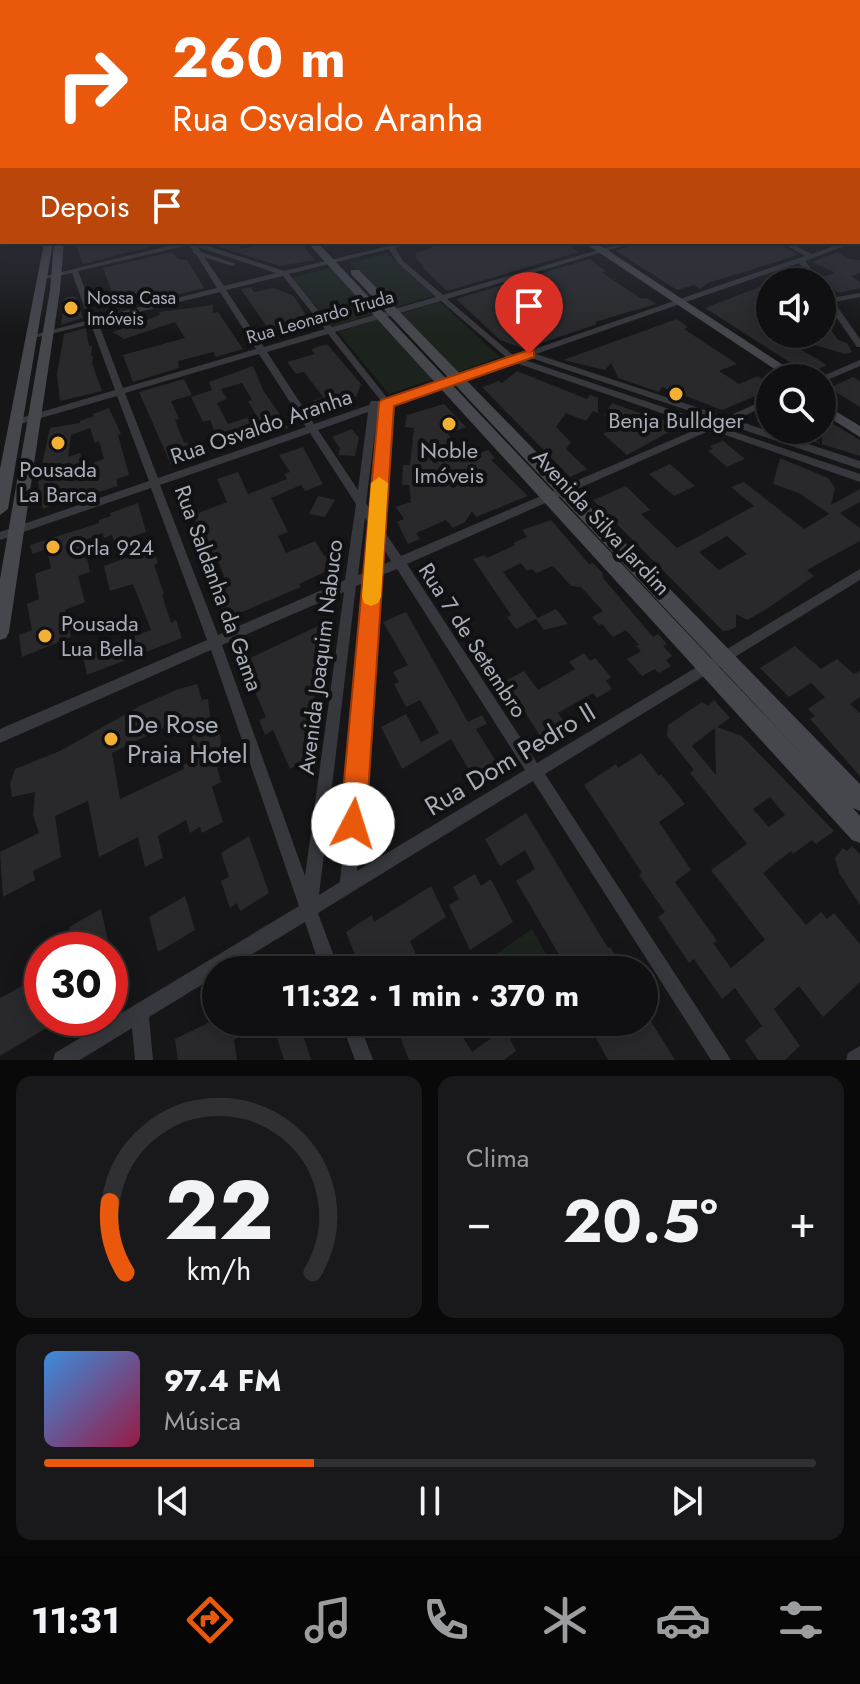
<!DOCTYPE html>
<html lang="pt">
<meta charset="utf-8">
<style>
body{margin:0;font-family:Jost,sans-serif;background:#19191b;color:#f1f3f6;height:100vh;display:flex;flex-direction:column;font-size:30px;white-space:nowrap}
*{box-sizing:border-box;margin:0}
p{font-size:26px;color:#9c9d9f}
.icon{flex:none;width:44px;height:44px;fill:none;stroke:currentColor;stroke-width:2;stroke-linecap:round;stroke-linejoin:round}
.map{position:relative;height:1060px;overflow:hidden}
.details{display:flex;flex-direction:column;gap:16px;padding:16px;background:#09090a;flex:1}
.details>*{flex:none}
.guide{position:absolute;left:0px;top:0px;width:860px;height:244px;box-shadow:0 4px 20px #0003,0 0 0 2px #303032;background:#ea580c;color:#fff;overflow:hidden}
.controls{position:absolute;left:756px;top:268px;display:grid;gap:16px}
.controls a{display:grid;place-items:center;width:80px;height:80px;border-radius:50%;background:#101012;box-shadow:0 4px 20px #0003,0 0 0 2px #303032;font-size:40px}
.speed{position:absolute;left:24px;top:932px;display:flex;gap:16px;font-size:40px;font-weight:700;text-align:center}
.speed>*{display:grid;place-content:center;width:104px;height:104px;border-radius:50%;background:#101012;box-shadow:0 4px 20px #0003,0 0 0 2px #303032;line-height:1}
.speed .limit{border:12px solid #d22;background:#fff;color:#111}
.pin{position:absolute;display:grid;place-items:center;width:68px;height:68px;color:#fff;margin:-82px -34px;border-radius:50% 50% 50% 0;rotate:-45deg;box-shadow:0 0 8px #0007}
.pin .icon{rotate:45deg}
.me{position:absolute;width:88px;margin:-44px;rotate:5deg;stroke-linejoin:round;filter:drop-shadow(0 0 6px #0008)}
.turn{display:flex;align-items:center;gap:28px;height:168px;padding:0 40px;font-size:36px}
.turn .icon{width:104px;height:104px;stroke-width:2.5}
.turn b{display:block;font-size:56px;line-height:68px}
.then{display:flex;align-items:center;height:76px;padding:0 40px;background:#0003;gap:16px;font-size:30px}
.big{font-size:60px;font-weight:700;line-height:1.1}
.details .tile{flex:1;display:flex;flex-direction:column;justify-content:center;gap:12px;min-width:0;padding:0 28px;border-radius:16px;background:#19191b}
.details .dial{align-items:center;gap:0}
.dial svg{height:208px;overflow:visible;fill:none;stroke:#303032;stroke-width:7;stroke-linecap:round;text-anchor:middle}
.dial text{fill:#f1f3f6;stroke:none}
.song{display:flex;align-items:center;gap:24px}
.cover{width:96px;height:96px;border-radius:12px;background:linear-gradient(135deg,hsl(210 70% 55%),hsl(340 70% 35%))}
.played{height:8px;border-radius:4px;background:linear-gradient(90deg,#ea580c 35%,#303032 35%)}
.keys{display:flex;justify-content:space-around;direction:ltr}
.heat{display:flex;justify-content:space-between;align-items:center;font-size:44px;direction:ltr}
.details .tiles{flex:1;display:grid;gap:16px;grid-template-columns:1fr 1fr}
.tile:last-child{grid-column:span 2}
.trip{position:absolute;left:202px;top:956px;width:456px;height:80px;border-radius:40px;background:#101012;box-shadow:0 4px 20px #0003,0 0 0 2px #303032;font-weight:700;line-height:80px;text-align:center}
.menu{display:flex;height:128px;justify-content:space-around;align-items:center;background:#060607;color:#9c9d9f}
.menu .icon{width:56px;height:56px}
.menu .active{color:#ea580c}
.menu b{font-size:36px;color:#f1f3f6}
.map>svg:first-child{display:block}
.green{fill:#1c231d}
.building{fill:#29292c;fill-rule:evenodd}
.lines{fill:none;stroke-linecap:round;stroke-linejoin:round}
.street{fill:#37383d;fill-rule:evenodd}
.secondary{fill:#45474d;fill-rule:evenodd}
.route{fill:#ea580c;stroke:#983908;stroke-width:2}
.slow{fill:#f59e0b}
.poi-dot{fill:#f2b134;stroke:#111113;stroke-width:3}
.labels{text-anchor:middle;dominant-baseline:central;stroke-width:8;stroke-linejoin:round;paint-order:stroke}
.far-poi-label{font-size:18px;fill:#a8adb8;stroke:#111113;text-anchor:start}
.far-street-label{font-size:18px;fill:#a8adb8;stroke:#111113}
.poi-label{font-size:22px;fill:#a8adb8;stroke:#111113}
.street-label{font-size:22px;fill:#a8adb8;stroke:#111113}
.near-poi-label{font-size:26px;fill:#a8adb8;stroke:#111113;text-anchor:start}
.near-street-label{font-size:26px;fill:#a8adb8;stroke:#111113}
</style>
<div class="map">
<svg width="860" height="1060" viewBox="0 0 860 1060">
<rect width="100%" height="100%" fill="#161618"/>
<path class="green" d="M387,253L434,296L393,308L349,263Z
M332,267L376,313L333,326L292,278Z
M440,302L500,357L455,373L399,314Z
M379,319L434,379L389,394L338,332Z
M532,929L555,970H473Z"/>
<path class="building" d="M75,242H139L153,246L83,264Z
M227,242H237L241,249L269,243L300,242L315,260L280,266L214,245Z
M445,242H564L579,252L447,291L422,267H424L416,258V253Z
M639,242H777L798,255L708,283L700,289L694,285L677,290L616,251Z
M172,252L178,259L187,260L204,288L152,301L150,297L118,308L103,268Z
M837,252L850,259L860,260V273L851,276L860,282V288L839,293L824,283L821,277L835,273L812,262Z
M589,259L606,271L602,272L607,276L642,299L647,298L656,304L595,322L597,324L524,349L500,340L456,299Z
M770,283V334H784L782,338L827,365L808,374L705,308Z
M251,287L254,292L274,288L294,296L313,327L272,340L266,330H269L241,289Z
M75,296L83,318L61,325L65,298Z
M213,305V313L218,312L243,349L216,357L213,352L178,361L179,368L133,382L123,355L185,338L175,322L124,339L113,332L160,315L159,312Z
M822,317L838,340L847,343L852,352L845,354L811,344L822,340Z
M677,319L688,327L684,329L737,364L719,371L739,384L758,376L770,384V390L722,410L662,387L659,392L618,378L611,363L605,370L563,360Z
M86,328L89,346H92L91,356H93L92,363L102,391L60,401L57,374L64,334Z
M327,344L361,384L356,397H334L342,408L323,414L313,401L323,397L304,372L296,374L287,362L315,354L311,349Z
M253,366L263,390L289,428L260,434L256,429L219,441L210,420L203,422L191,397L212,390L209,382ZM242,383L252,400L248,401L256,415L228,424L217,403L227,399L221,389Z
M517,371L587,399L590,395L598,398V413L593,411L586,421L566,413L556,427L571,442L566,449L587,469L570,477L482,387L499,381L502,383Z
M853,377L860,381V407L829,388Z
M184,379L192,395L171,401L179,419L175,420L184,443L187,442L194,457L171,465L139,392Z
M612,403L648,416L675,423L671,431L627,455L603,434L626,423L604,415Z
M444,404L466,427L448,434L468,458L488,450L495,458L491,460L528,496L476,517L472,511L465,522L453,528L446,520L416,533L420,539L408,544L397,522L404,519L396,507L411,502L409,485H402L403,465H410L414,428L405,427L407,415Z
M109,408L121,434L118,435L129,475L116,479L118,486L95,493L94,488L43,509L38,482L50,428L80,423V421L94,416L93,414ZM90,428L95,443L99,441L104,459L84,466L80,453L68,457L71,435Z
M822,417L860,440V456L792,435L784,430H802L822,445Z
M352,429L359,438L355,456L338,455L340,448L332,437Z
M723,441L745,459L727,467L708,451L713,449L710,446Z
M303,447L323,484L305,491L301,485L271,498L288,532L278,536L286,553L315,541L324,556L331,553L338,566L299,584L301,587L225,619L212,587L226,581L217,559L213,560L193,515L227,502L217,479L238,472L248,494L287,479L284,474L290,472L279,455Z
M780,458L828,478L835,488L831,505L860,489V502L840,513L860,528V541L807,570L814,576L765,610L747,620L736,614V627L730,630L723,631L593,500L626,486L650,510L641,514L677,548L754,506L731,487L744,482L804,529L829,514L799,493L773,484ZM727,536L747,554L719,570L699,552Z
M670,464L695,486L674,496L649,474Z
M318,496L335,500L325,517L309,514Z
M138,503L146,532L122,540L114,541L112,535L104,538L103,533L83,541L90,572L78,576L85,602L65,610L71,637L22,657L19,635L32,630L27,604L39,599L35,574L51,568L47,549L32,554L30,545L99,523V520L111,516L110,513Z
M551,520L589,564L593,563L602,572L603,578L653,637L658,634L667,644L663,646L672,656L666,660L671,666L659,673L655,669L642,676L627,659L641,651L636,646L639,645L626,630L613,637L602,624L599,625L592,617L603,611L581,587L571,586L553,566L536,573L532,569L527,571L521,563L503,572L538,618L516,629L507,617L511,615L473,559L484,555L487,558L515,545L513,543L527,537L522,530Z
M152,548L158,563L154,565L164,594L162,595L171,623L176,620L182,638L87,675L83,656L151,630L133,584L110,591L104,566Z
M556,609L568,624L544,630L536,619Z
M406,612L468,722L482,715L487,724L476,729L498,765L474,779L451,739L402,769L381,727L406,714L421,742L439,733L420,700L406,707L394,684L399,682L393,672L408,665L383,622Z
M318,626L326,640L318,644L326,659H322L312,712L316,710L314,729L306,734L315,755L290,769L273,730L265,735L259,720L266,717L242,662Z
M795,646L821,669L837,659L854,674L860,671V697L850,704L860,713V776L810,719L815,716L808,709L825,697L811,683L789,697L760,668Z
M584,653L590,661L595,658L611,677L606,681L612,689L597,698L593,693L558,713L566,725L542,739L505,681L524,671L538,690L575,669L569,662Z
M197,684L202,700L208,699L210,716L220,735L221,746L213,751L221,782L212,787L223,822L202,833L200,827L190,833L186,820L158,836L163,858L145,867L138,837L99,857L88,801L55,816L61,857L33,871L35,880L3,897L0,852L39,833L33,815L35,792L12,797L10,784L15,769L60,751L140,706L176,690ZM185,717L199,757L183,765L184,769L120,799L112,753Z
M714,700L730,718L717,727L742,736L834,831L816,844L812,840L793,854L791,851L763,873L806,925L821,912L827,919L834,913L860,944V982L823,1017L799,986L774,1009L800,1046L785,1060H758L745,1040L762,1026L735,988L722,999L694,959L689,963L658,917L665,912L639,875L642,873L584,785L616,764L618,768L641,753L659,776L661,774L685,804L659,822L691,870L675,882L717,941L713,943L731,968L765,940L711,870L747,844L690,773L694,770L667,736L668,725L702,702L708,706ZM715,728L716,775L692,746ZM770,797L785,815L769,827L753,809Z
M526,813L608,948L610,947L625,970H568L516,881L535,869L525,850L500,866L485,839Z
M249,836L269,893L240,911L237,903L230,908L221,881L229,877L221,853Z
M852,846L860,854V905L839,873L835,858L843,848L847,851Z
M475,874L481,886L491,879L513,922L470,950L449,905L459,899L453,887Z
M431,886L446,917L410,941L423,970H361L346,932L372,915L374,922Z
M185,896L195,930L158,952L149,917Z
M101,909L110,950H73L69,927Z
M22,986L24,1000L42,989V1018H63L0,1056V998Z
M644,1010L675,1060H608L587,1022H610L613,1027L619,1022H644Z
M210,1022H261L234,1040L237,1060H178L175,1039Z
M272,1022H299L311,1060H284Z
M394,1022H454L472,1052L505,1028L516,1051L504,1060H409Z"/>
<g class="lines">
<path class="street" d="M858,227L860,228V232L858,231Z
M184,242H196L284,271L388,246V242H394V244L413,242L395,248L403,261L443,295L626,242H636L447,299L514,356L805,256L780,242H788L812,254L845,242H855L805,261L821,282H813L799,263L536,354L726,417L770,398V404L735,420L860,461V469L726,424L720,427L860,474V482L711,430L407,564L537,763L860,569V580L545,774L731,1060H711L533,781L318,913L339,970H321L305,922L226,970H216V976L149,1017L153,1060H135L132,1028L80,1060H53L55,1053L299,906L211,650L0,743V729L207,640L151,488L0,540V532L149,481L117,396L17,425L12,422L14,420L115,390L91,324L34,338L30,336L89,320L72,273L45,279L41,277ZM189,245L193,250L192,252L196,254L217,288L96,318L78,271ZM198,247L276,273L224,286L204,257L232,266L236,264L201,252ZM389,249L398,263L436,297L332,327L289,274ZM283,276L325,329L264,347L226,290ZM220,292L256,349L123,388L98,322ZM441,301L507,358L388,399L335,332ZM328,334L381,401H371L369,405L314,424L267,352ZM259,354L306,427L158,478L125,393ZM528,357L717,420L710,423L522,359ZM513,362L702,427L401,556L382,528L391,404ZM382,408L373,513L366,503L378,409ZM368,412L358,490L318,430ZM310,433L356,504L345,580L218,635L160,485ZM365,518L371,529L368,571L358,575ZM381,544L391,561L380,566ZM397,569L525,770L357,871L379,576ZM367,582L340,882L319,895L356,586ZM344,592L305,876L222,645Z
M822,288H825L831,298L860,293V297L834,302L860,339V347H857L825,301L822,295Z
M860,360V366L825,381L822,382V378H818Z
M341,1022H359L373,1060H355Z
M860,1046V1060H846L848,1053Z"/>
<path class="secondary" d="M53,242L8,509L0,515V469L44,243Z
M54,242H64L60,290L9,632L6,638L0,640V579L50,290Z
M307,242H317L813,766L351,274V270H359L860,784V811L853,808L860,816V843L852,840Z
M583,242H595L803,378H788Z
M822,403L860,426V437L822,413Z"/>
</g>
<linearGradient id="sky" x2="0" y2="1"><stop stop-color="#0c0c0d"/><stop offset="0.56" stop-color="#363c48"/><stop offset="1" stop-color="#363c48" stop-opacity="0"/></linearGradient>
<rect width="860" height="335" fill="url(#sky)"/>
<path class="route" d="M529,350L534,351V357L394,406L366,824L362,833L353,836L344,833L340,824L379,403L381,400Z"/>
<path class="slow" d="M379,477L388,483L381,597L378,603L371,606L364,603L362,597L371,483Z"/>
<g class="poi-dot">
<circle cx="71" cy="308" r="8"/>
<circle cx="676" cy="394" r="8"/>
<circle cx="449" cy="424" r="8"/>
<circle cx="58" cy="443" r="8"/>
<circle cx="53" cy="547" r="8"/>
<circle cx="45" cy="636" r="8"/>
<circle cx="111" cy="739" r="8"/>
</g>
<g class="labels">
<g class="far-poi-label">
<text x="87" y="298">Nossa Casa<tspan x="87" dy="21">Imóveis</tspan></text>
</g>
<g class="far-street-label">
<text transform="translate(320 317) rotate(-16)">Rua Leonardo Truda</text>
</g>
<g class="poi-label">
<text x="676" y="420">Benja Bulldger</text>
<text x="449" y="450">Noble<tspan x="449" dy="25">Imóveis</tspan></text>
<text x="58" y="469">Pousada<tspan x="58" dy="25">La Barca</tspan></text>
<text x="69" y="547" text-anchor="start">Orla 924</text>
<text x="61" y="623" text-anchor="start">Pousada<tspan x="61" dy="25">Lua Bella</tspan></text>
</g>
<g class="street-label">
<text transform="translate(261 426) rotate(-19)">Rua Osvaldo Aranha</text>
<text transform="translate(602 522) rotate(47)">Avenida Silva Jardim</text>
<text transform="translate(219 588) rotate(70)">Rua Saldanha da Gama</text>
<text transform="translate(473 640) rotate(57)">Rua 7 de Setembro</text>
<text transform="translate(320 657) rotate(-83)">Avenida Joaquim Nabuco</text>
</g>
<g class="near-poi-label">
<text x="127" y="724">De Rose<tspan x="127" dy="30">Praia Hotel</tspan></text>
</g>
<g class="near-street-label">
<text transform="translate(510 759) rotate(-31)">Rua Dom Pedro II</text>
</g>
</g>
</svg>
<div class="controls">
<a><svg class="icon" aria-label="sound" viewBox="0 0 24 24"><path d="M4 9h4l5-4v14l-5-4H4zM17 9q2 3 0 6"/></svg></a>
<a><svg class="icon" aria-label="search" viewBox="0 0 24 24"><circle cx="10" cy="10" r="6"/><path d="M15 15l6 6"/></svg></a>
</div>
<div class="speed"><div class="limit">30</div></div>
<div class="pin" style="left:529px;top:354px;background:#d93025"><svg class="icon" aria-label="arrive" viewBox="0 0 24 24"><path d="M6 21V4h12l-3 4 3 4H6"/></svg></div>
<svg class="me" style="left:353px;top:824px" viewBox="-20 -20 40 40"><circle r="19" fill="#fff"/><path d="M0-13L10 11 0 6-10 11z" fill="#ea580c"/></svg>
<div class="trip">11:32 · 1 min · 370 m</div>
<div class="guide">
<div class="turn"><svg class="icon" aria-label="right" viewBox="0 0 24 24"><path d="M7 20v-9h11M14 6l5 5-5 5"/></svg><div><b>260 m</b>Rua Osvaldo Aranha</div></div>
<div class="then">Depois<svg class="icon" aria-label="arrive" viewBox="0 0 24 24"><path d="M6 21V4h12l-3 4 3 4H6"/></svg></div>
</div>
</div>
<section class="details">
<div class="tiles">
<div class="tile dial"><svg viewBox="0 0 100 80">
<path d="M14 69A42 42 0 1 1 86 69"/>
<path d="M14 69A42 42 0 0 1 8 42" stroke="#ea580c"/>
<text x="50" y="56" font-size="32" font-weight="700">22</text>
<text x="50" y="72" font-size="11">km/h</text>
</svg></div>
<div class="tile"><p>Clima</p>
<div class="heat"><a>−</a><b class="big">20.5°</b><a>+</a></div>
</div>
<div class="tile">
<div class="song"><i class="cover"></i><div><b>97.4 FM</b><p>Música</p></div></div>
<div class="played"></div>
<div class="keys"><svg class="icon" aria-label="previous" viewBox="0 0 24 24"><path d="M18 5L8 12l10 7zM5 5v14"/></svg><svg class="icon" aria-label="pause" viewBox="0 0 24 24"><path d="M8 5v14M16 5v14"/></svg><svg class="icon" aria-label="next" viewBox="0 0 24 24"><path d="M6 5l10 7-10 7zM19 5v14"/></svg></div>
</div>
</div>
</section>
<nav class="menu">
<b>11:31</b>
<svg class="icon active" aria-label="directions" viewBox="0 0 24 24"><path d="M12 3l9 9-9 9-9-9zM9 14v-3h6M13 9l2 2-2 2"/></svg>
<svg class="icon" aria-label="music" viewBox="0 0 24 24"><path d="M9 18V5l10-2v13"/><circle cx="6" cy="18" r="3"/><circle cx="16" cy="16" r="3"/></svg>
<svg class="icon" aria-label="phone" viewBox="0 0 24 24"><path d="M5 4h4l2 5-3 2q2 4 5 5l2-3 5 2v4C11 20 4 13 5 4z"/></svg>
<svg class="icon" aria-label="climate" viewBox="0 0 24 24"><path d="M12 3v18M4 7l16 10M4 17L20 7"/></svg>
<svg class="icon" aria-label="car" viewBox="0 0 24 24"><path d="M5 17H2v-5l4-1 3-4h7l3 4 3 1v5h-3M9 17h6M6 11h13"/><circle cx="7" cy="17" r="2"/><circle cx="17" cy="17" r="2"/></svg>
<svg class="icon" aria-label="filters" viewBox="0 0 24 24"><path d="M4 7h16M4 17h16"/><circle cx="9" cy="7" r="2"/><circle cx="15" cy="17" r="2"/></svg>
</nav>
